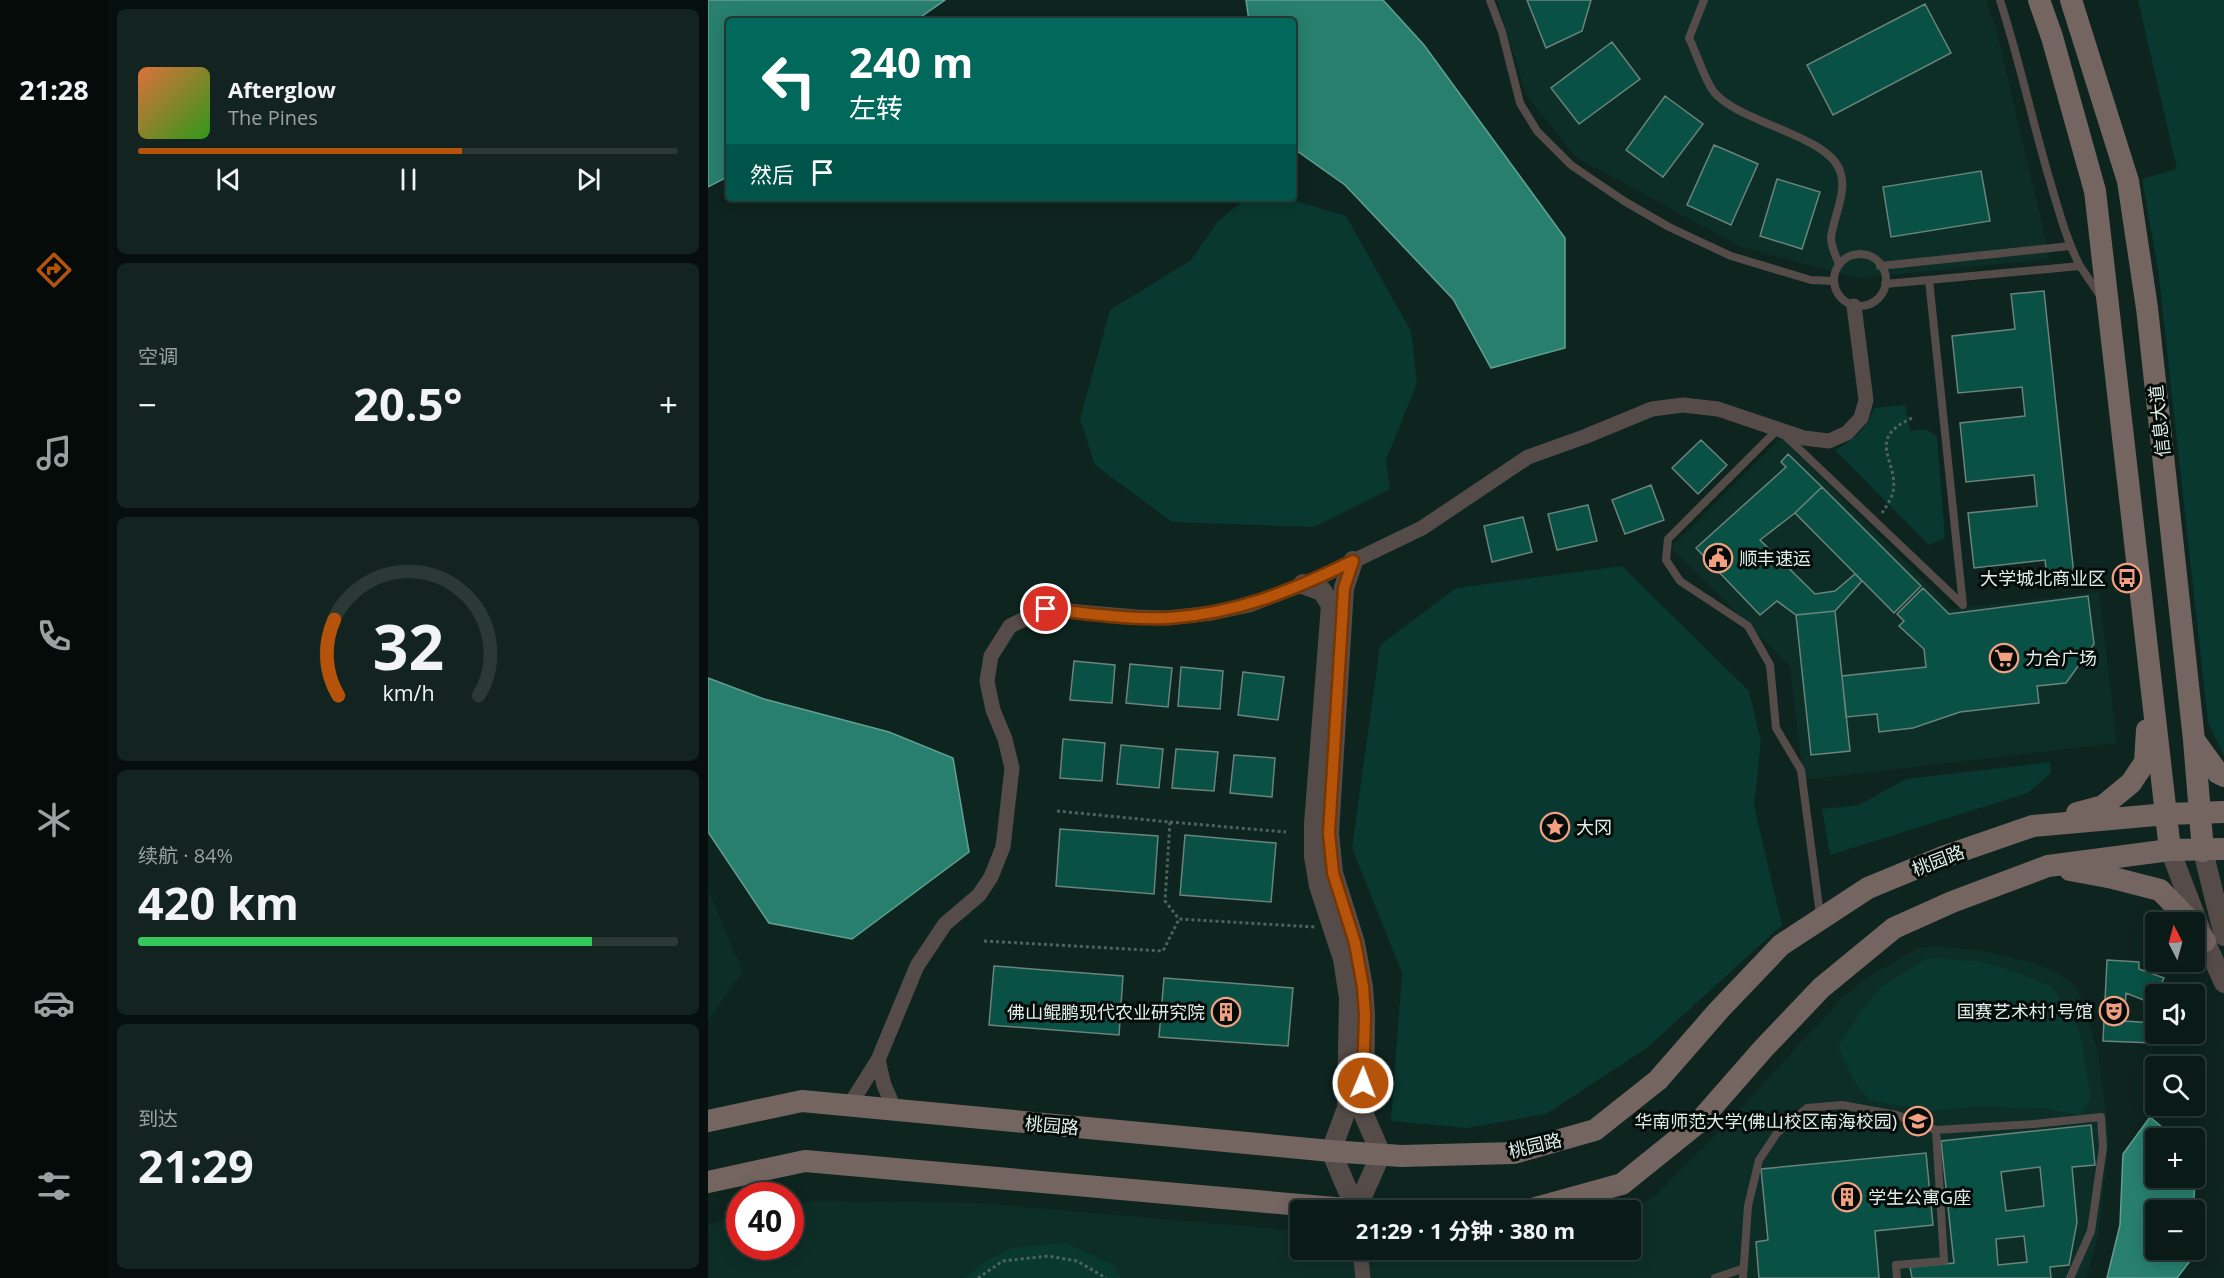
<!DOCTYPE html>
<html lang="zh">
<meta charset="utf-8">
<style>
body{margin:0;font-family:"Open Sans","Noto Sans SC",sans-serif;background:#132420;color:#f1f3f6;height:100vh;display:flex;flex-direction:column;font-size:22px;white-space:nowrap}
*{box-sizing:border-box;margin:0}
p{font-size:20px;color:#99a1a1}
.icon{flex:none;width:33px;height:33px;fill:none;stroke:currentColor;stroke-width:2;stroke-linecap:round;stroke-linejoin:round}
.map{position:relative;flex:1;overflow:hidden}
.sheet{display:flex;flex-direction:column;gap:9px;padding:9px;background:#060f0d;width:600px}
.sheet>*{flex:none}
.hud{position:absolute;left:18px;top:18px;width:570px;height:183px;border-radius:6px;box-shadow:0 3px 15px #0003,0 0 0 2px #2a3936;background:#00695c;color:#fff;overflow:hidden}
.needle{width:39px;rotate:354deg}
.controls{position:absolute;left:1437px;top:912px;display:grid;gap:12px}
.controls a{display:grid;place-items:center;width:60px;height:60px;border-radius:6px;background:#0a1b17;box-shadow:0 3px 15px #0003,0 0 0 2px #2a3936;font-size:30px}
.speed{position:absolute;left:18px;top:1182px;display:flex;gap:12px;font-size:30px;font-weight:700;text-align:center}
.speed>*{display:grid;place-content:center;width:78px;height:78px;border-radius:50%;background:#0a1b17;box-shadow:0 3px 15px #0003,0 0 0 2px #2a3936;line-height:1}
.speed .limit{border:9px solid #d22;background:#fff;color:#111}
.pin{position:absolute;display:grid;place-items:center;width:51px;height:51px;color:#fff;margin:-26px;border:3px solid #fff;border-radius:50%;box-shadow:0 2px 6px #0007}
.me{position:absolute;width:66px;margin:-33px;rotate:1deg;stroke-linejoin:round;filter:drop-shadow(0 0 4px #0008)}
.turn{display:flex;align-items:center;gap:21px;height:126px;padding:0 24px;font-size:27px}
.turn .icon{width:78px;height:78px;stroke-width:2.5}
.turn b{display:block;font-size:42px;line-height:51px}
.then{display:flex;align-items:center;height:57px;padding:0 24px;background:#0003;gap:12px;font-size:22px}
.big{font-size:45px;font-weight:700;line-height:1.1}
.sheet .tile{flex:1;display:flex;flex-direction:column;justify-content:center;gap:9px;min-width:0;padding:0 21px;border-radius:9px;background:#132420}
.sheet .dial{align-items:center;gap:0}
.dial svg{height:156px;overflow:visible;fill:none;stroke:#2a3936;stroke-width:7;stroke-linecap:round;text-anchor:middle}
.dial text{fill:#f1f3f6;stroke:none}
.song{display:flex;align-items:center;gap:18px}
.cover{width:72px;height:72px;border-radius:9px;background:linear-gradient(135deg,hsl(20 70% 55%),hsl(110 70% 35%))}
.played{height:6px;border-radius:3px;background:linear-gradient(90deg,#b45309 60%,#2a3936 60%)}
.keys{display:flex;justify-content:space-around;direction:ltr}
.heat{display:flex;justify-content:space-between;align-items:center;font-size:33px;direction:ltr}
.charge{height:9px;border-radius:4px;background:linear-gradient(90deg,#34c759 84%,#2a3936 0)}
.trip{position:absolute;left:582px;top:1200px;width:351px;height:60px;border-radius:6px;background:#0a1b17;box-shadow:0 3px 15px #0003,0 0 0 2px #2a3936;font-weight:700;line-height:60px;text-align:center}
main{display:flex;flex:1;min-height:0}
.tabs{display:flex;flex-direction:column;width:108px;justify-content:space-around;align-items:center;background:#040b09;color:#99a1a1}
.tabs .icon{width:42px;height:42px}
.tabs .current{color:#b45309}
.tabs b{font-size:27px;color:#f1f3f6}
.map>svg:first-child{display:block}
.built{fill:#0d2e27}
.green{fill:#08382f}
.water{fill:#287f6e;stroke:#60a093;stroke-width:1.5}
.building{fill:#095144;stroke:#6a837c;stroke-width:1.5;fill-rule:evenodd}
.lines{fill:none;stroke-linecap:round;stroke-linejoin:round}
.path{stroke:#4f635e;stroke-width:3;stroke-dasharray:3 3;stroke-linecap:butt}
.service{stroke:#554c49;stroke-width:8}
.minor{stroke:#554c49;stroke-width:15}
.tertiary{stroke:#554c49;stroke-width:20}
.secondary{stroke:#746560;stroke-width:22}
.route-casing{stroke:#753606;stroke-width:15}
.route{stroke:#b45309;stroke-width:10}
.labels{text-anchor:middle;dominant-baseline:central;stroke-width:6;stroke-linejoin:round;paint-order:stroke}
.street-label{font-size:18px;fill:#e1eeea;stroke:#040c09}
.poi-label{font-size:18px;fill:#e1eeea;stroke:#040c09;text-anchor:start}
</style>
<main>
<nav class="tabs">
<b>21:28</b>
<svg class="icon current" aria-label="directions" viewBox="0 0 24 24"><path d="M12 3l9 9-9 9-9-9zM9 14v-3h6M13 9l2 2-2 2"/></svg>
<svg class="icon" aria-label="music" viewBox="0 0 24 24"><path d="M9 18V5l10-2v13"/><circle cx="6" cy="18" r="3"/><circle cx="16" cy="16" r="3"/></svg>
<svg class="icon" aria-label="phone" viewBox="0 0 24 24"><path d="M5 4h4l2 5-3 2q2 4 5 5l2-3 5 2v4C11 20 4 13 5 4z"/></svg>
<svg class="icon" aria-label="climate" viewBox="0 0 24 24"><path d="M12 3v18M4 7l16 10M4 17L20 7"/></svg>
<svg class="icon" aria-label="car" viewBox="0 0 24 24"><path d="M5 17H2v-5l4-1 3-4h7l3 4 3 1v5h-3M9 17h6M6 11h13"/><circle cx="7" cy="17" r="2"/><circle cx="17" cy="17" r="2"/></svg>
<svg class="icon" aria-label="filters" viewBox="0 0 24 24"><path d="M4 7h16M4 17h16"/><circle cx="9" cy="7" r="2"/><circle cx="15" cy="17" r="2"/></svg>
</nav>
<section class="sheet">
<div class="tile">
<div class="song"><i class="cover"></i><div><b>Afterglow</b><p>The Pines</p></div></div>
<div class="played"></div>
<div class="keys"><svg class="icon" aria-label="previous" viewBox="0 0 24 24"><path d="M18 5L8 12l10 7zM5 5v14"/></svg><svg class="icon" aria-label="pause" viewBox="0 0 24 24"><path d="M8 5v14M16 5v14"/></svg><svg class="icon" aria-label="next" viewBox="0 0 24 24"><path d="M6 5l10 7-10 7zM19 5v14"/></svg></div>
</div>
<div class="tile"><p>空调</p>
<div class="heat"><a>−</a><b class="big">20.5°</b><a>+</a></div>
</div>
<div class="tile dial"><svg viewBox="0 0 100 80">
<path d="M14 69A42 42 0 1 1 86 69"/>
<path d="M14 69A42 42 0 0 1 12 30" stroke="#b45309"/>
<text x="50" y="56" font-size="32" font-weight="700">32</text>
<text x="50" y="72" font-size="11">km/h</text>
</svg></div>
<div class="tile"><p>续航 · 84%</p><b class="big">420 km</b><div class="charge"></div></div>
<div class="tile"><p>到达</p><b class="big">21:29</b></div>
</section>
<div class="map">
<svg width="1516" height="1278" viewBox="0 0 1516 1278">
<rect width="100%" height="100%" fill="#0e241f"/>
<path class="built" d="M789,0H1278L1288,28L1342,259L1151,278L1033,247L868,157L818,95Z
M1073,438L1244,609L1391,592L1409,743L1095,780L1082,666L963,547Z
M0,890L35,972L0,1020Z
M1229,946L1275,951L1326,963L1351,974L1369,987L1390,1052L1401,1140L1390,1237L1378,1278H0V1225L31,1215L32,1246H82L83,1205L108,1201L272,1203L592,1231V1250H922L923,1211L947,1195L1004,1139L1134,998L1159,978L1209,948Z"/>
<path class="green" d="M1430,0H1516V756L1500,722L1450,269L1434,179L1469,169Z
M539,198H578L638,216L703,331L709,383L678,460L682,489L606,527L464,522L387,465L372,419L402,310L483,260L511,220Z
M1197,405L1202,431L1218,429L1229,437L1237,538L1221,545L1127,450C1148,438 1157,431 1166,408Z
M914,566L1041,691L1053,742L1046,806L1074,925L939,1048L838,1114L759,1128L683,1121L694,973L644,848L672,645L748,588Z
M1342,762L1343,773L1320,793L1122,855L1114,809L1151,805L1198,779Z
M1220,958L1271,961L1305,971L1344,987L1371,1030L1383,1097L1373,1115L1337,1109L1270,1106L1223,1111L1161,1100L1148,1084L1130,1047L1154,1010L1174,986Z
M358,1243L405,1265L414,1278H257L279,1260L304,1248Z"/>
<path class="water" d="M0,0H237L207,21H21V176L0,187Z
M538,0H675L716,45L857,238V348L783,368L745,299L637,185L585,148V21H541Z
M0,678L56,699L181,732L245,758L261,852L144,939L61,923L0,832Z
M1442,1117L1467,1138H1448V1178H1486L1487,1156L1489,1158L1485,1210H1448V1250H1483L1482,1261L1469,1278H1399L1412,1225L1415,1154Z"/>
<path class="building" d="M819,0H883L874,31L838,48Z
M1217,4L1243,53L1125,115L1099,65Z
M904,42L932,79L871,124L843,88Z
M957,96L995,124L955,177L918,150Z
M1006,145L1050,164L1023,225L979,205Z
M1273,171L1282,221L1183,237L1175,187Z
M1069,179L1112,192L1094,249L1052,236Z
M1336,291L1367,585L1340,588L1337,560L1266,568L1260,513L1329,506L1326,475L1258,482L1252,423L1317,416L1314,387L1250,393L1244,336L1307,329L1303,294Z
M993,440L1019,465L990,494L964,468Z
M1080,454L1114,487L1087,513L1052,540L1107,594L1127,591L1147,574L1154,581L1127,611L1088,615L1069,601L1052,615L988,548L1078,467L1073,462Z
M943,485L956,520L917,534L904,500Z
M1114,487L1213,586L1186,613L1087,513Z
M880,505L889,541L849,550L840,514Z
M815,517L824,552L784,562L776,526Z
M1215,588L1241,614L1380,596L1386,644L1358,683L1329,686L1331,703L1252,712L1205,728L1171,732L1169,714L1138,717L1134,676L1218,667L1216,649L1191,626L1196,621L1189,614Z
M1127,611L1142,751L1103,755L1088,615Z
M366,661L407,665L404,703L362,700Z
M422,664L464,668L460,707L418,703Z
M473,667L515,671L512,709L470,706Z
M535,672L576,677L570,720L530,715Z
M355,739L397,743L394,781L352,778Z
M413,745L455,749L451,788L409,784Z
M468,749L510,752L506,791L464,788Z
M526,755L567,758L564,797L522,793Z
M352,829L450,836L446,894L348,886Z
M477,835L568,843L563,902L472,895Z
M1399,960L1431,962V969L1456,978L1449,994L1442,991L1438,1001L1418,993L1416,1021L1448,1023V1034H1471V1044L1395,1041Z
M286,966L415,976L411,1035L281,1025Z
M456,978L585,988L580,1046L451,1037Z
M1383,1125L1387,1165L1364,1167L1369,1222L1361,1265L1342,1267L1343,1278H1204L1202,1267L1246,1263L1233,1141ZM1332,1167L1336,1206L1298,1211L1293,1172ZM1316,1236L1319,1262L1290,1265L1288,1239Z
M1218,1153L1225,1225L1167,1231L1171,1278H1051L1048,1242L1060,1240L1053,1169Z"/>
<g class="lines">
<path class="path" d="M1174,513C1178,507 1183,500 1185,492C1191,460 1156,440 1204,418
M349,811L462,822L457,901L471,919L607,927
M462,822L578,832
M276,941L455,951L471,919
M270,1278L295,1261L340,1256L369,1261L398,1278"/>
<path class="service" d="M782,0L794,32L812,103L829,131L863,165L916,201L961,227L1023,256L1103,280L1125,281
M996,0L981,38C988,52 997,81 1006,92C1031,123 1120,135 1132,171C1140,191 1125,218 1123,238C1123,246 1128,257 1131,264
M1292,0C1312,62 1325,125 1344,188C1352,215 1359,241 1372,266
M1126 280a26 26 0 1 1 52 0a26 26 0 1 1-52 0Z
M1172,266L1362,246
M1177,284L1372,266L1391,294
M1112,915L1093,770L1068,728L1062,665L1040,626L972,581L958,560L960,539L1070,429L1255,605L1221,280
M1228,1130L1326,1124L1393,1117L1395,1147L1383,1231L1362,1278
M1007,1278L1034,1269
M1035,1278L1040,1206L1051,1160L1069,1133L1099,1108L1134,1105L1189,1115L1228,1130L1236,1261L1188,1265L1189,1278"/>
<path class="minor" d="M170,1060L176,1085L187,1110
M141,1106L170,1060L209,966L237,924L271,895L283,877L295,847L304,768L297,739L285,710L279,681L283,656L302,626L337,609L428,617L459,618L504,613L541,605L604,581L714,528L820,457L876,437L944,409L975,405L1010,409L1096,438L1121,441L1139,433L1153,418L1158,400L1146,306
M652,1250L655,1278"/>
<path class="tertiary" d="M645,561L636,588L621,833L625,873L647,943L655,987L657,1015L656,1115L673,1154L648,1210
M595,584L614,591L623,605L606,824V856L611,886L635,959L641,998L639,1108L623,1151L648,1210
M1462,850L1497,941L1516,983
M1495,851L1516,936"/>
<path class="secondary" d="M1331,0L1344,37L1387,191L1462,850
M1363,0L1420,181L1439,308L1486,740L1495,851
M1486,740L1510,773L1516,776
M1369,813L1395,806L1423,783L1437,762L1439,730
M1362,870L1405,878L1452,890L1483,922
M1486,927L1497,941
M0,1121L94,1101L623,1151L693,1156L806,1153L887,1130L950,1080L1011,1010L1073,945L1160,888L1235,857L1325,826L1459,814L1516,812
M0,1182L97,1161L650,1210
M820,1210L914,1184L991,1122L1055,1049L1113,988L1186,928L1244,902L1340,866L1462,850L1516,849"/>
</g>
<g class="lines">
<g class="route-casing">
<path id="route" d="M338,609C378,613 421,620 461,618C531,613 583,591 645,561L636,588L621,833L625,873L647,943L655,987L657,1015L655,1083"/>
</g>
<use href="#route" class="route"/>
</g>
<defs>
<g id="civic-ring" transform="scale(1.5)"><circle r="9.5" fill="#040c09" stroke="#f2a080" stroke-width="1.5"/><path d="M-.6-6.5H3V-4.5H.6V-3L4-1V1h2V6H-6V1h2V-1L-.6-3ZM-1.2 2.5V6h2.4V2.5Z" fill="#f2a080"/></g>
<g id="bus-ring" transform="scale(1.5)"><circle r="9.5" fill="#040c09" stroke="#f2a080" stroke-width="1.5"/><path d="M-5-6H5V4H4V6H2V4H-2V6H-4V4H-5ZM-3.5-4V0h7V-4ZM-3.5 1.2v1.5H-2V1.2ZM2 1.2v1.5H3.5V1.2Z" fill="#f2a080"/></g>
<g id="supermarket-ring" transform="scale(1.5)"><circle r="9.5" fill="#040c09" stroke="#f2a080" stroke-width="1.5"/><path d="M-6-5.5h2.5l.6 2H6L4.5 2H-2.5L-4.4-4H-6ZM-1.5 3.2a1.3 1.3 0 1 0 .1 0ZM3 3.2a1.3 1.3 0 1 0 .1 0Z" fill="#f2a080"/></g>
<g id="sight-ring" transform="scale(1.5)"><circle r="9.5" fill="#040c09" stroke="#f2a080" stroke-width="1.5"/><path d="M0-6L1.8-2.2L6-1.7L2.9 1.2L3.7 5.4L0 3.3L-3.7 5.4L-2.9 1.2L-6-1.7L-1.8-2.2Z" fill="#f2a080"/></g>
<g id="theatre-ring" transform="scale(1.5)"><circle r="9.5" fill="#040c09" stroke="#f2a080" stroke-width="1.5"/><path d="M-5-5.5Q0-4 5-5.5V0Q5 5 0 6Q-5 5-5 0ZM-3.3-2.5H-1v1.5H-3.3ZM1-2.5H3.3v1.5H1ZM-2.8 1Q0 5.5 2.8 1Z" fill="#f2a080"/></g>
<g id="building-ring" transform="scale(1.5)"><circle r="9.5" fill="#040c09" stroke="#f2a080" stroke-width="1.5"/><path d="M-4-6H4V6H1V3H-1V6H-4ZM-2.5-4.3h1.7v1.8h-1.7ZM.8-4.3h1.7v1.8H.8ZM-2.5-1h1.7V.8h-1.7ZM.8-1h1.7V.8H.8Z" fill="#f2a080"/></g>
<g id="university-ring" transform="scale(1.5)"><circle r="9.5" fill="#040c09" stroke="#f2a080" stroke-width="1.5"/><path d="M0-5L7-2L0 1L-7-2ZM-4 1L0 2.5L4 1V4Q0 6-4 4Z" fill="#f2a080"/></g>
</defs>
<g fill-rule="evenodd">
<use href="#civic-ring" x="1010" y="558"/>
<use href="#bus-ring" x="1419" y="578"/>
<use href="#supermarket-ring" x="1296" y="658"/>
<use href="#sight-ring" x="847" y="827"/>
<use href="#theatre-ring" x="1406" y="1011"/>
<use href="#building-ring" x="518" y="1012"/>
<use href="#university-ring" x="1210" y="1121"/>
<use href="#building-ring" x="1139" y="1197"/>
</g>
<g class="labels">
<g class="street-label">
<text transform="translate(1451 421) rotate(-96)">信息大道</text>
<text transform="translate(1230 860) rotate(-21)">桃园路</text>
<text transform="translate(344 1125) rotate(5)">桃园路</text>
<text transform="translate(827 1145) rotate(-13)">桃园路</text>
</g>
<g class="poi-label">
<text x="1031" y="558">顺丰速运</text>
<text x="1398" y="578" text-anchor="end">大学城北商业区</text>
<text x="1317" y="658">力合广场</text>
<text x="868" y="827">大冈</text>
<text x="1385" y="1011" text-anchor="end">国赛艺术村1号馆</text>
<text x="497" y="1012" text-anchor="end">佛山鲲鹏现代农业研究院</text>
<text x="1189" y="1121" text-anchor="end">华南师范大学(佛山校区南海校园)</text>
<text x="1160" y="1197">学生公寓G座</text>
</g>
</g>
</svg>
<div class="controls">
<a><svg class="needle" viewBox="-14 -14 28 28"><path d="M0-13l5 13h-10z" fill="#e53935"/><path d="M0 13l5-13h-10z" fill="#99a1a1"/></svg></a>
<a><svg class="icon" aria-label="sound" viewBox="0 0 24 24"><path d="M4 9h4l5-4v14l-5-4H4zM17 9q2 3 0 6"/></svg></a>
<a><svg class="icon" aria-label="search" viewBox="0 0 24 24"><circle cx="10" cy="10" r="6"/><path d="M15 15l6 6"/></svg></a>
<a>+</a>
<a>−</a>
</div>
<div class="speed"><div class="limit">40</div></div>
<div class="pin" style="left:338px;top:609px;background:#d93025"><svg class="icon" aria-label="arrive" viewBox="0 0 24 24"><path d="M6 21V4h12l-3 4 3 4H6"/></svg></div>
<svg class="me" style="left:655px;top:1083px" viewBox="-20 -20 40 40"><circle r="17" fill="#b45309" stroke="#fff" stroke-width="3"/><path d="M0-11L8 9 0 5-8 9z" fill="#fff"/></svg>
<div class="trip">21:29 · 1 分钟 · 380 m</div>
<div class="hud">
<div class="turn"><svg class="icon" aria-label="left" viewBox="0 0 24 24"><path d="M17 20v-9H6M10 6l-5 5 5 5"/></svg><div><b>240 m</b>左转</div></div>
<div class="then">然后<svg class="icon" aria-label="arrive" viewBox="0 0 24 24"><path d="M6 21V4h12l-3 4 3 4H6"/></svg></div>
</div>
</div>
</main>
